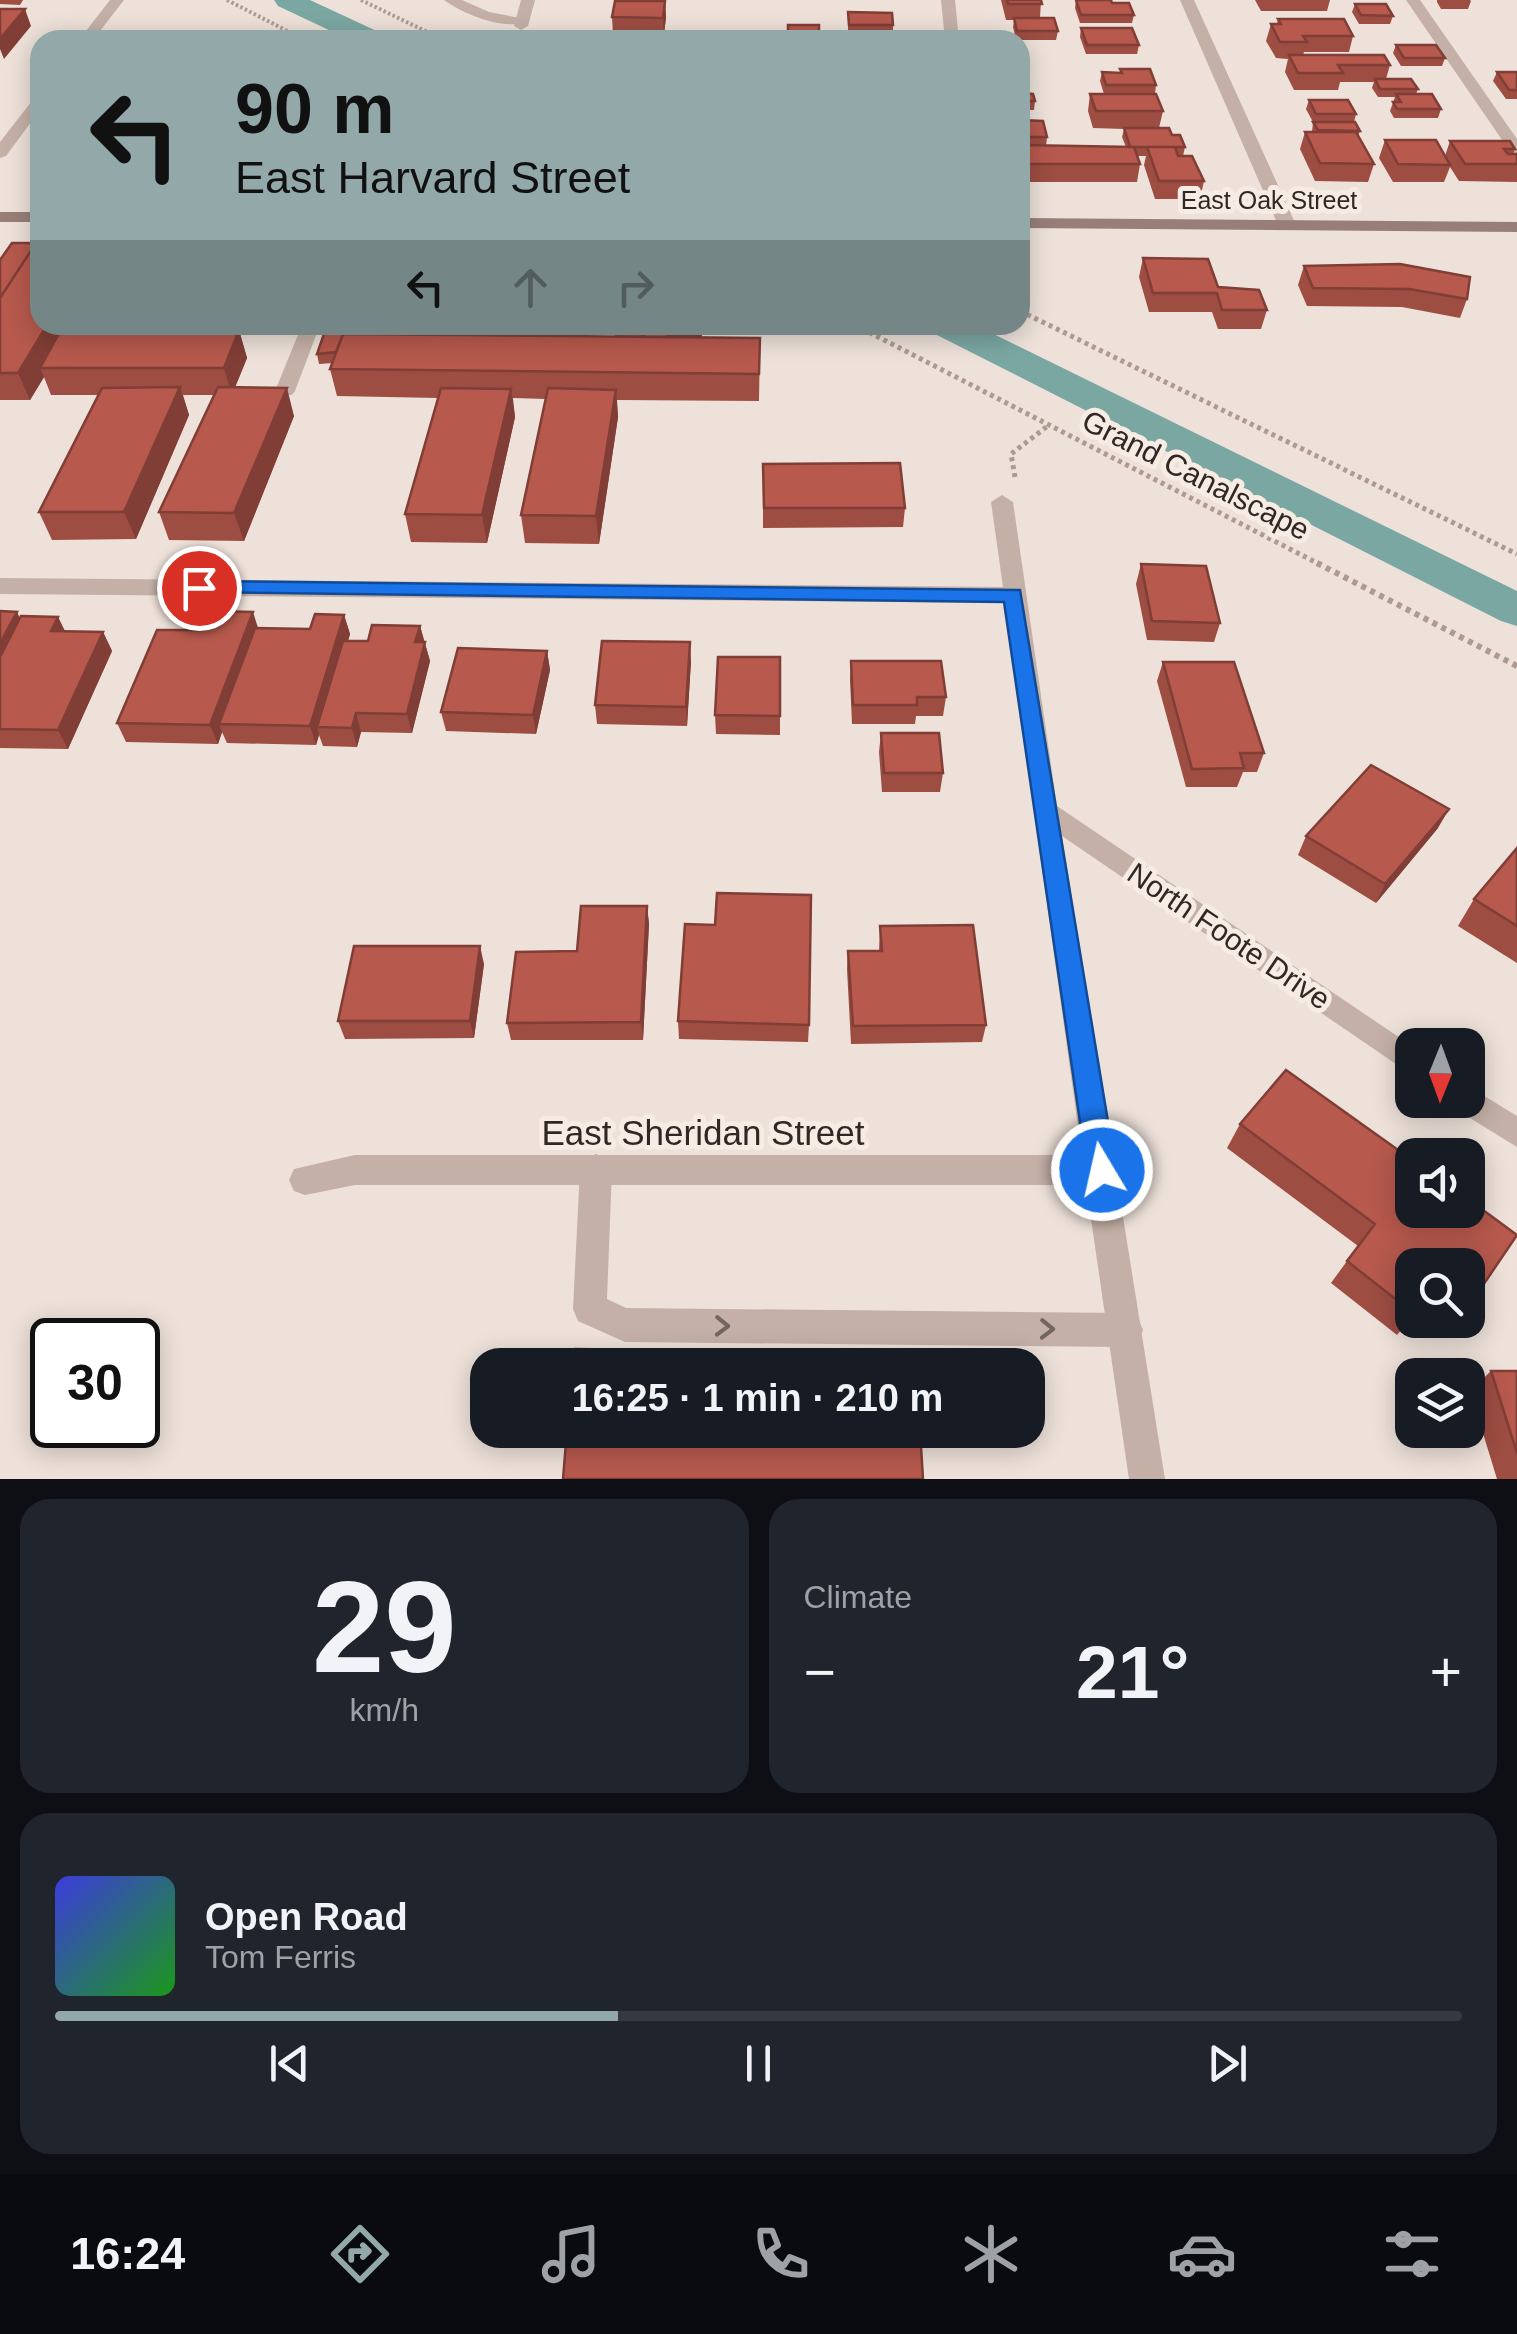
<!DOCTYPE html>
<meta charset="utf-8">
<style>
body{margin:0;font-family:Helvetica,sans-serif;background:#20242c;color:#f1f3f6;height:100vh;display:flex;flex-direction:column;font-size:38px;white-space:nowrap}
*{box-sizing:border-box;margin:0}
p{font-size:32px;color:#9ea1a6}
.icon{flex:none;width:55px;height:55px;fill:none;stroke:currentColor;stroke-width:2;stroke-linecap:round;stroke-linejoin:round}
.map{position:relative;height:1479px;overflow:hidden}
.drawer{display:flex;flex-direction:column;gap:20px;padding:20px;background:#0d0f14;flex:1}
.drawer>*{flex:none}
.banner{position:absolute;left:30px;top:30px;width:1000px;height:305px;border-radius:30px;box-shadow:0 5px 25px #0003;background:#93a8a9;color:#111;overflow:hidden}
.needle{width:65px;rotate:181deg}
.fabs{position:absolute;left:1395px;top:1028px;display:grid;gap:20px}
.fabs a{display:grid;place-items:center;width:90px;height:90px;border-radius:20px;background:#171b24;box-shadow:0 5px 25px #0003;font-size:50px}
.speed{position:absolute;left:30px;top:1318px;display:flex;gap:20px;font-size:50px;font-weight:700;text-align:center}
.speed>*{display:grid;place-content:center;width:130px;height:130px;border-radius:50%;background:#171b24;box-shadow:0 5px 25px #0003;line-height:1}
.speed .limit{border:5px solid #111;border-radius:15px;background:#fff;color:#111}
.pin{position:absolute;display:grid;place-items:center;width:85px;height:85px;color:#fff;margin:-42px;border:5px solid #fff;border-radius:50%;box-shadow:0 2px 10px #0007}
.me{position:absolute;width:110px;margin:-55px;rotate:351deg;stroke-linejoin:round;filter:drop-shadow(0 0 8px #0008)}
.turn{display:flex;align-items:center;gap:35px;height:210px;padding:0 40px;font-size:45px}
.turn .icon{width:130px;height:130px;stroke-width:2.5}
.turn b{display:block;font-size:70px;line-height:85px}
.lanes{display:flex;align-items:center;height:95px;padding:0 40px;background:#0003;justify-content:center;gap:50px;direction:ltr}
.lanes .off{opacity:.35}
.big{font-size:75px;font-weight:800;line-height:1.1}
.drawer .card{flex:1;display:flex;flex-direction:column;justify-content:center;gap:15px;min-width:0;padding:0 35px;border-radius:30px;background:#20242c}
.drawer .dial{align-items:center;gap:0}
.dial b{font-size:130px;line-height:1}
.song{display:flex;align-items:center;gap:30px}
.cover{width:120px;height:120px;border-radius:15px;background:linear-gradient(135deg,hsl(240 70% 55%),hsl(120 70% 35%))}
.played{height:10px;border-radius:5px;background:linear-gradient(90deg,#93a8a9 40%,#363941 40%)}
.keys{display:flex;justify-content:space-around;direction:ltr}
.heat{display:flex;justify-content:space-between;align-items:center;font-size:55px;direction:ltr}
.drawer .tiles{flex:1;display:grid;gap:20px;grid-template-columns:1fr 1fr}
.card:last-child{grid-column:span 2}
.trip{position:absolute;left:470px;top:1348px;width:575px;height:100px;border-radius:30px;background:#171b24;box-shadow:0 5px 25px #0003;font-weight:800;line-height:100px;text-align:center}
.tabs{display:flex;height:160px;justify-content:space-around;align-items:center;background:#090b0e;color:#9ea1a6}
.tabs .icon{width:70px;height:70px}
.tabs .selected{color:#93a8a9}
.tabs b{font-size:45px;color:#f1f3f6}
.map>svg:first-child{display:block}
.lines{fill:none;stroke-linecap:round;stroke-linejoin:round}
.canal{fill:#7ba7a3;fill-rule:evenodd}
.path-far2{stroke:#af9a91;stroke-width:4;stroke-dasharray:2.5 2.5;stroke-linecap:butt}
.path-far1{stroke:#af9a91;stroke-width:5;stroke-dasharray:4 4;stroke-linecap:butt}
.path{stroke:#af9a91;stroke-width:6;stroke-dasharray:5 5;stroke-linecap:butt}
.lane{fill:#c4b0a6;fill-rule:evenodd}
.street{fill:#c4b0a6;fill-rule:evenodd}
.secondary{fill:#977f78;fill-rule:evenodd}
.wall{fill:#9d4d42}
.shaded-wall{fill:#803e36}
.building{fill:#b7594d;stroke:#803e36;stroke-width:2.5}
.oneway{stroke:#736560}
.route{fill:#1a73e8;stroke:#114b97;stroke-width:2.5}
.labels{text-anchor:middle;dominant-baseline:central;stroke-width:10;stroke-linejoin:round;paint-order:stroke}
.far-street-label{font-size:25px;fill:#312826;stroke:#f6ece4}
.street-label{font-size:30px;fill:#312826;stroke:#f6ece4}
.near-street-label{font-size:35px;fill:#312826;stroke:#f6ece4}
</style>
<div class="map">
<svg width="1517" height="1479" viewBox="0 0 1517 1479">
<rect width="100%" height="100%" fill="#ede1d9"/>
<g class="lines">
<path class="canal" d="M274,0H310L383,34L387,40H350L278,6Z
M927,325H975L1517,591V626L1501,621L933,333Z"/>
<path class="path-far2" d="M227,0L305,40
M361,0L444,40"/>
<path class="path-far1" d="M1020,311L1517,554
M855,325L1321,565
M1015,477L1011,454L1049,425"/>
<path class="path" d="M1317,563L1517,666"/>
<path class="lane" d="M444,0H462L489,12L530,20C508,33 463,14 444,0Z
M1406,0H1420L1517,139V155L1511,153Z
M302,325H320L295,391L292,395H278L275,391Z
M596,1154L607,1159L612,1169L607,1299L626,1308L1126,1313L1138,1318L1143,1330L1138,1342L1126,1347L625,1342L578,1321L573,1309L580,1169L585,1159Z"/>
<path class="street" d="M110,0H124L93,40H79Z
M521,0H535L528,26L521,30L514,26Z
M941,0H955L959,40H945Z
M1180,0H1194L1296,225L1293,229L1278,225Z
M40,95V110L6,156L0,158V142L35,97Z
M1002,495L1013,502L1057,806L1412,1046V1075L1062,836L1165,1479H1129L1086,1185H355L305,1195L294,1191L289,1180L294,1169L355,1155H1082L1005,603L0,594V578L1003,587L991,502Z
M1468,1086L1517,1116V1147L1457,1110L1453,1100H1468Z"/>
<path class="secondary" d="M0,212H40V222H0Z
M1020,218L1517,222V232L1020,228Z"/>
</g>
<path class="wall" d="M0,0H23L20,5L0,4Z
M1001,0H1041L1040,18L1058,31L1056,40H1016L1013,27L1014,20H1006Z
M1076,0L1112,3L1134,15L1132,23H1080L1075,8Z
M1255,0H1330L1327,11H1261Z
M1437,0H1470L1471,1L1468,9H1441L1437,2Z
M665,1L666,17L664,34H613L612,17Z
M1355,4L1393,16L1390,24H1359L1352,12Z
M848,12L893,25V32L901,40H848Z
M1278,19L1353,36L1349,52H1304L1303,55L1390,65L1386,79L1418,89L1416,94L1441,109L1438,118H1394L1390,111L1395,97H1378L1372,88L1374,82H1340L1338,90H1294L1285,72L1288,59L1276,58L1266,41L1271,24H1277Z
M788,25H819V40H788Z
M1081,28L1139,45L1137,54H1086L1080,37Z
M1396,45L1445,58L1442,66H1401L1393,53Z
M1120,69L1156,85L1155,94H1104L1100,81L1102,72L1120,73Z
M1497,72H1517V99H1506L1493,81Z
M1020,93L1035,101L1034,110H1020Z
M1090,94L1163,111L1159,128L1172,135L1185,147L1183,156L1204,181L1200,199H1155L1144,165L1146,156H1137L1140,164L1137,182H1020V120L1047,137L1046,146L1126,147L1122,137L1124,129L1093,128L1088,111Z
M1309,100L1356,114L1354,122L1360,131L1358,136L1374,164L1368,182L1315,181L1300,149L1305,132H1312L1313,122L1306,109Z
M1385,140L1445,156L1450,141L1515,149L1513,154H1517V182L1459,181L1450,167L1444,182H1393L1379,158Z
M1143,258L1218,287L1267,310L1261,329H1218L1212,312H1149L1139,277Z
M0,260L40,325H74L71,330H239L247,358L235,387L294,416L244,541L169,540L159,512L214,395H183L189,415L136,539L52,540L39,512L98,395H51L44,377L30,400H0Z
M1304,266L1467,299L1460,318L1402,307L1307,306L1298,285Z
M598,325H702V338H760L759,401L617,400L618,417L599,544L525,543L521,515L546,399L513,398L515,417L487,543L411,542L405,514L438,398L337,396L330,369L333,363L319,364L317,354L359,334L617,337Z
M763,464L905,508L903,527L763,528Z
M1141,564L1220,623L1214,642L1147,640L1136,584Z
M0,611L20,619L58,617L65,631L103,632L112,651L68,749L0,748Z
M344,615L350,634L348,641H368L420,626L430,661L412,733L361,732L357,747L323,746L319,735L316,745L227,743L222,732L218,744L126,742L117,723L202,630L258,628L310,629Z
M547,651L550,670L536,734L446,731L441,712Z
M780,657V735L716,734L715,715Z
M691,661L687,726L597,724L595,705Z
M851,661L946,697L943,716H916L915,724H852L850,680Z
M1163,662L1264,753L1257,772H1243L1237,787H1186L1157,681Z
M881,733L943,773L940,792H882L879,752Z
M1438,828L1376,903L1298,855L1306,836Z
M1517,848V963L1458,926L1474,899Z
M647,906L649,924L643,1040H511L507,1023L577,951Z
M715,925L809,1025L808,1042L679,1039L678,1021Z
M880,926L986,1025L982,1042L851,1044L847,969L848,951H879Z
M484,964L474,1038L345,1039L338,1021Z
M1286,1070L1412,1160V1210H1468V1199L1517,1235L1468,1306V1265H1412V1317L1397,1335L1331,1283L1358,1246L1227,1148L1240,1124Z
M1491,1371H1517V1479H1497L1470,1391Z"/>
<path class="shaded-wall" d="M665,1L666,17L664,34L663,18Z
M25,9L31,26L4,59L0,49V39Z
M47,325H74L49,368H40L44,377L30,400L18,373Z
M357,325H363L350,361L347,352Z
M689,325H702V338L655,343Z
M239,330L247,358L232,395L224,368Z
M180,387L189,415L136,539L124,512Z
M287,388L294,416L244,541L234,513Z
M511,389L515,417L487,543L482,515Z
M616,390L618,417L599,544L596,516Z
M17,612L26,631L0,682V643Z
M253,612L259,631L219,724L222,732L218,744L210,725Z
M344,615L350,634L322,727H317L319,735L316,745L310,726Z
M58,617L67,636L51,631Z
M420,626L430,661L412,733L407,714L415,642Z
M103,632L112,651L68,749L58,730Z
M690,642L691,661L687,726L686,707Z
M547,651L550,670L536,734L533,715Z
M356,713L361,732L357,747L352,728Z
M1449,809L1438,828L1376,903L1385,884Z
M647,906L649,924L643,1040L641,1022Z
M480,946L484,964L474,1038L470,1021Z"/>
<path class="building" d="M1007,0H1041L1042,4H1008Z
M1076,0H1111L1112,3H1129L1134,15H1081Z
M615,1H665L663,18L612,17Z
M1355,4H1386L1393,16L1361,15Z
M0,9H25L0,39Z
M848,12L892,13L893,25H849Z
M1014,18H1054L1058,31H1017Z
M1278,19H1344L1353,36H1303L1307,42H1280L1271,24H1281Z
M788,25H819V32H788Z
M1081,28H1132L1139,45H1087Z
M848,32H900L901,40H848Z
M1396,45H1436L1445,58H1404Z
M1289,55H1384L1390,65H1338L1343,73H1298Z
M1120,69H1150L1156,85H1106L1102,72L1122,73Z
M1497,72H1517V90H1509Z
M1375,79H1411L1418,89H1380Z
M1020,93L1033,94L1035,101H1020Z
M1090,94H1156L1163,111H1096Z
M1396,94H1432L1441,109H1397L1393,102H1401Z
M1309,100H1348L1356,114H1316Z
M1020,120L1043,121L1047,137H1020Z
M1313,122H1355L1360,131L1318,130Z
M1124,128H1169L1172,135H1180L1185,147H1130Z
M1305,132H1356L1374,164L1320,163Z
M1385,140H1436L1450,165L1398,164Z
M1450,141H1510L1515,149H1504L1508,154H1517V164H1465Z
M1020,145L1134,147L1140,164H1020Z
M1147,147H1175L1178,156H1192L1204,181H1159Z
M40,237V325H47L18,373H0V298Z
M12,243H36L0,298V260Z
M1143,258L1208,259L1218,287L1259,290L1267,310H1222L1217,293H1153Z
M1400,264L1470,277L1467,299L1409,289L1313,288L1304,266Z
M327,325H357L354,334H343L336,352L317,354Z
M626,325H689L665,337H646Z
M61,330H239L224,368H40Z
M343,334L760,338L759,374L330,369Z
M180,387L124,512H39L102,388Z
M218,387L287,388L234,513L159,512Z
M441,388L511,389L482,515L405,514Z
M548,388L616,390L596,516L521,515Z
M900,463L905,508H764L763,464Z
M1141,564L1206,566L1220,623L1152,621Z
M0,611L17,612L0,643Z
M210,611L253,612L210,725L117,723L157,630H202Z
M315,614L344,615L310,726L219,724L255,628L310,629Z
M21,616L58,617L51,631L103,632L58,730L0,729V657Z
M372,625L420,626L415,642H425L407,714L356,713L352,728L317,727L343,641H368Z
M602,641L690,642L686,707L595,705Z
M458,648L547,651L533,715L441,712Z
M718,657H780V716L715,715Z
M851,661H941L946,697H917V705H853Z
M1163,662H1234L1264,753H1240L1244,768L1192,769Z
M881,733H939L943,773H884Z
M1371,765L1449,809L1385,884L1306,836Z
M1517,848V926L1474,899Z
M717,893L811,895L809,1025L678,1021L685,924L715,925Z
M581,906H647L641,1022L507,1023L516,952L577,951Z
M973,925L986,1025L853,1026L848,951H882L880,926Z
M354,946H480L470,1021H338Z
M1286,1070L1412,1160V1210H1468V1199L1517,1235L1473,1300L1468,1296V1265H1412V1312L1347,1261L1375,1224L1240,1124Z
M575,1349L892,1353V1365H573Z
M1491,1371H1517V1453Z
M567,1430H920L923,1479H563Z"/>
<defs><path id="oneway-chevron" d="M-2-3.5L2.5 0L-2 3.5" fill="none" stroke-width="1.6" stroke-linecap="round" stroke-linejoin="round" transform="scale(2.5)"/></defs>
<g class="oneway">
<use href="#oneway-chevron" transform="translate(722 1326) rotate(1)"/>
<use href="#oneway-chevron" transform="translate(1047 1329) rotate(1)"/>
</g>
<path class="route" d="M199,581L1020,590L1116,1170L1112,1180L1102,1183L1092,1180L1087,1170L1004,602L192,592L189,588Z"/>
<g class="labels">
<g class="far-street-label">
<text x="1269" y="200">East Oak Street</text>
</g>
<g class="street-label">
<text transform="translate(1196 475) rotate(27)">Grand Canalscape</text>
<text transform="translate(1229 936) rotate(34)">North Foote Drive</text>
</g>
<g class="near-street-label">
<text x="703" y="1132">East Sheridan Street</text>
</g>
</g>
</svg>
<div class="fabs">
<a><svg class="needle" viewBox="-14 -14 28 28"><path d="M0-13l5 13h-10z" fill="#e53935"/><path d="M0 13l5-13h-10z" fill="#9ea1a6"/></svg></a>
<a><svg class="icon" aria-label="sound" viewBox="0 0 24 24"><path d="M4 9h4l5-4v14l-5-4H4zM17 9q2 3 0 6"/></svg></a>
<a><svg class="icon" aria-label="search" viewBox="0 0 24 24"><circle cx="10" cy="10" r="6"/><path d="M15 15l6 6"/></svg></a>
<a><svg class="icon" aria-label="layers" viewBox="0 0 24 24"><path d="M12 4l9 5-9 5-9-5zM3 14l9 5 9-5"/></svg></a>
</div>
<div class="speed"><div class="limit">30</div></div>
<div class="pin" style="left:199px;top:588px;background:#d93025"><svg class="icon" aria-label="arrive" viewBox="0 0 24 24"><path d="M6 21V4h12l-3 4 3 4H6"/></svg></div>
<svg class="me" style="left:1102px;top:1170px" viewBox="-20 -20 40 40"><circle r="17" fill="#1a73e8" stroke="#fff" stroke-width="3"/><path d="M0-11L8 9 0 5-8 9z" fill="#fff"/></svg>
<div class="trip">16:25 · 1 min · 210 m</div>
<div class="banner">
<div class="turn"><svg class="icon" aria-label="left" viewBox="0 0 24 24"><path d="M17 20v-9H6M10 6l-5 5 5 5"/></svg><div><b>90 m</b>East Harvard Street</div></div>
<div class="lanes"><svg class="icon" aria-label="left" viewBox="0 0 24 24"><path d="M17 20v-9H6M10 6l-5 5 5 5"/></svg><svg class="icon off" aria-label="ahead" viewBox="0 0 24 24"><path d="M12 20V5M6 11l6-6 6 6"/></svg><svg class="icon off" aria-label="right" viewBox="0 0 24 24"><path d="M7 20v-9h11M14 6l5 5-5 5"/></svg></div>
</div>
</div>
<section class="drawer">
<div class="tiles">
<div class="card dial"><b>29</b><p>km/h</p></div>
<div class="card"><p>Climate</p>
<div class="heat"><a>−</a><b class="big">21°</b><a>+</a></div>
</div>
<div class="card">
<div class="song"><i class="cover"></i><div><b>Open Road</b><p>Tom Ferris</p></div></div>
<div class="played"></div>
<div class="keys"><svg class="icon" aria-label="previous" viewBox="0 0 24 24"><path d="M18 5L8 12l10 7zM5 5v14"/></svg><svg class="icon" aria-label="pause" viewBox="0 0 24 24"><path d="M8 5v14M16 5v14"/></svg><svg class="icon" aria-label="next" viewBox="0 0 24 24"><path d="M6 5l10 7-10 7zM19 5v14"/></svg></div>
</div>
</div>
</section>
<nav class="tabs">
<b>16:24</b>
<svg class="icon selected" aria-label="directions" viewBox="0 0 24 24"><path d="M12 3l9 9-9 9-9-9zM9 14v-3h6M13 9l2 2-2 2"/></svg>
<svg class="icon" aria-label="music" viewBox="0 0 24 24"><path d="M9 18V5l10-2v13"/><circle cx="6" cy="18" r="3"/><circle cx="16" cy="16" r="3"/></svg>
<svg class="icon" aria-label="phone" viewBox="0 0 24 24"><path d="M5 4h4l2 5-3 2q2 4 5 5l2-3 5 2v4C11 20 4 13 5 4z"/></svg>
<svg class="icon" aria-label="climate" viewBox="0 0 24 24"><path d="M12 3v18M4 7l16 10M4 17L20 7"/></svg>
<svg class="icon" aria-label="car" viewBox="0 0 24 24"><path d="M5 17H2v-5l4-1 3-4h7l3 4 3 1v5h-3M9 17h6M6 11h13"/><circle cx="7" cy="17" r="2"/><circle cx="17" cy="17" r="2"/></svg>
<svg class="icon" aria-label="filters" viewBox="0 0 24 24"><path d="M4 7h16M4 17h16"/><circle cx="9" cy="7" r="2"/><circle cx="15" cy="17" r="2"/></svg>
</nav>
